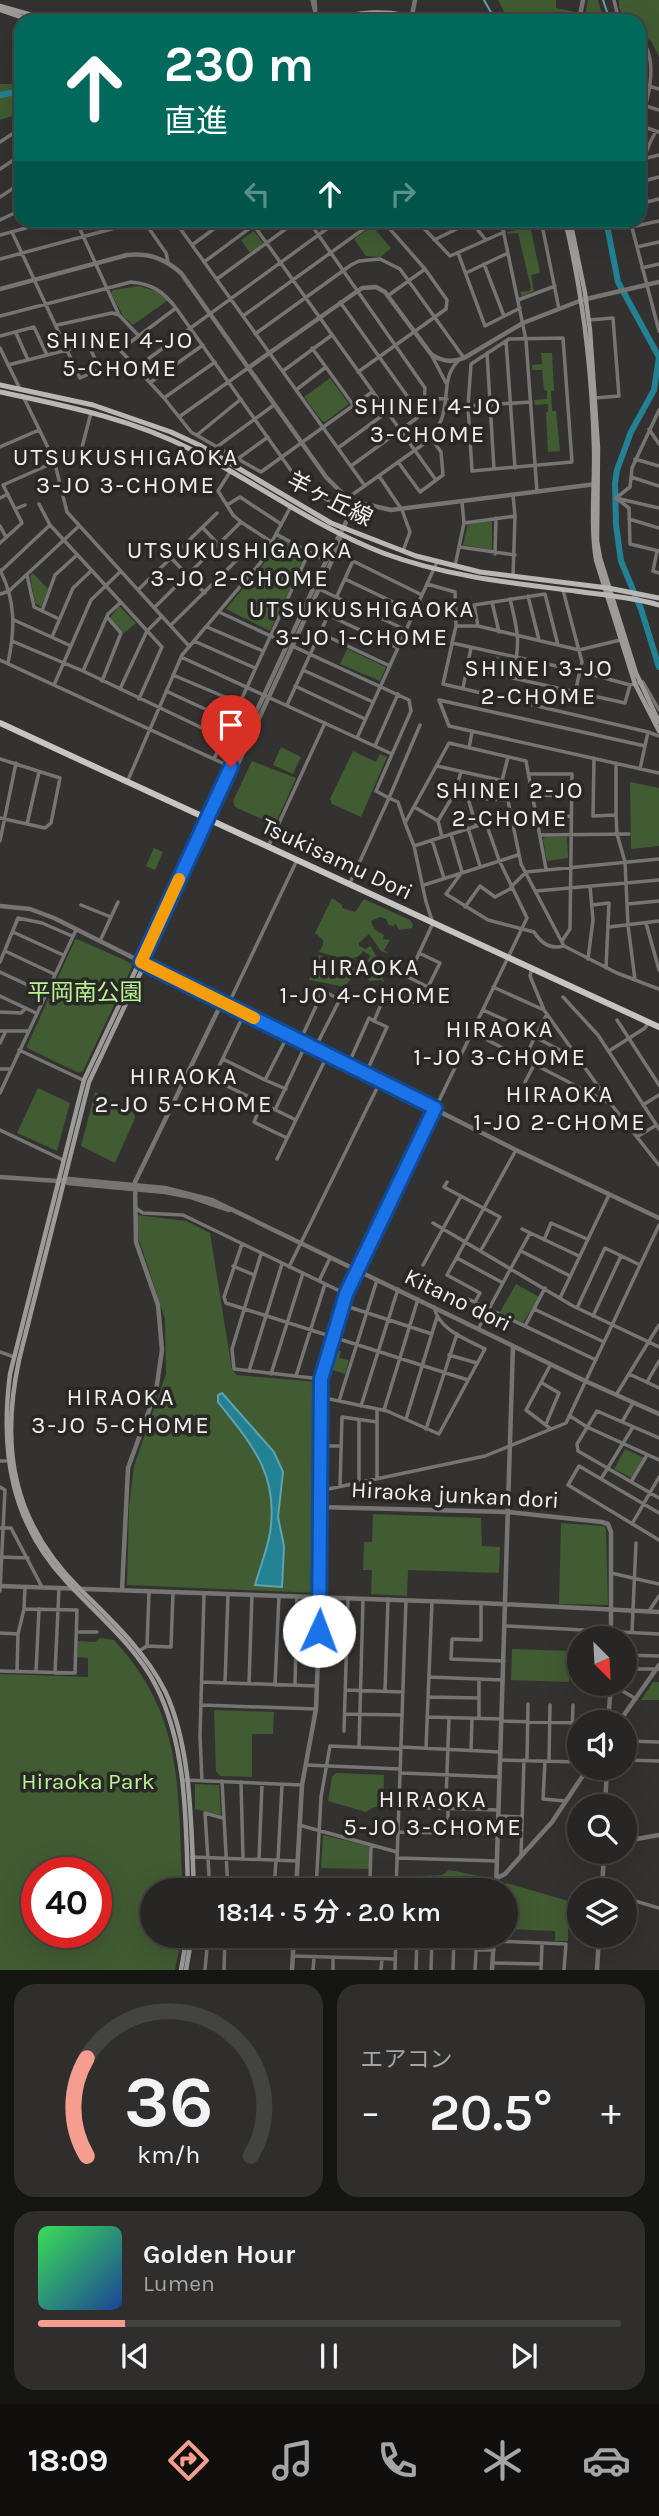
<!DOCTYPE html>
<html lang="ja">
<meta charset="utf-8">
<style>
body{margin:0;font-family:Karla,"Noto Sans JP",sans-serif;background:#2f2e2c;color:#f1f3f6;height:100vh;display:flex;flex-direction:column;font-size:26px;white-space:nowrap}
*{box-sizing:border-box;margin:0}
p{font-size:23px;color:#a4a5a6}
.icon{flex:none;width:38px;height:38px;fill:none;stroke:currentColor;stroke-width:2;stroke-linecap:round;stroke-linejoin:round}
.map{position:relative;height:1970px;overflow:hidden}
.side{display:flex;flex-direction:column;gap:14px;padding:14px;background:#151514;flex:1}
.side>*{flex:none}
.guide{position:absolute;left:14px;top:14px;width:632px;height:214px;border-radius:21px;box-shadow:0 7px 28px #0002,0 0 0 2px #434341;background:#00695c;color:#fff;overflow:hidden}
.needle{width:46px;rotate:156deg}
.controls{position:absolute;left:567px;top:1626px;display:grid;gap:14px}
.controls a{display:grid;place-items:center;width:70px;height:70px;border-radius:50%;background:#272624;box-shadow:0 7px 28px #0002,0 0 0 2px #434341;font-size:35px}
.speed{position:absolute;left:21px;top:1857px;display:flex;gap:14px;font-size:35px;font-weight:700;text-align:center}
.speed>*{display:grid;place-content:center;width:91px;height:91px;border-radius:50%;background:#272624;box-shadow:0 7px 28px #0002,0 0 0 2px #434341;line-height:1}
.speed .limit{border:10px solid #d22;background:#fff;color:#111}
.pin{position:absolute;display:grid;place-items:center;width:60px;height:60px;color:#fff;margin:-72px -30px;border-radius:50% 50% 50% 0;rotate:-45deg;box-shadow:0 0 7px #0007}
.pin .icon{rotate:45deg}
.me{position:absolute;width:77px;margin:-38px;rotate:2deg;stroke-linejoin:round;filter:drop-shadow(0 0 5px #0008)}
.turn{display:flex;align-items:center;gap:24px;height:147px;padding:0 35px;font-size:32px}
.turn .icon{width:91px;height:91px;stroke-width:2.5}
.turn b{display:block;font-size:49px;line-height:60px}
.lanes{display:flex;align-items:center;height:66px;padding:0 35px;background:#0003;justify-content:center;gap:35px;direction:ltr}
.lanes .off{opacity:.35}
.big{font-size:52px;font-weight:600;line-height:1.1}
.side .tile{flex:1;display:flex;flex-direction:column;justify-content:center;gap:10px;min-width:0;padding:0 24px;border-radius:21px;background:#2f2e2c}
.side .dial{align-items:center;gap:0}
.dial svg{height:182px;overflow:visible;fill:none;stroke:#434341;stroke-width:7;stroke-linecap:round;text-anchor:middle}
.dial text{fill:#f1f3f6;stroke:none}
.song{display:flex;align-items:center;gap:21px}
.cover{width:84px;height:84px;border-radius:10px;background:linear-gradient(135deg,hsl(130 70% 55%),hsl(220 70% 35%))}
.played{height:7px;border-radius:4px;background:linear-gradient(90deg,#f59d8e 15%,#434341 15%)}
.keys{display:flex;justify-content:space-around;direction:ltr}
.heat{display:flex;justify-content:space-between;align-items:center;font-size:38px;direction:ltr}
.side .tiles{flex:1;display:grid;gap:14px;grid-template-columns:1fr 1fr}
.tile:last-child{grid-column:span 2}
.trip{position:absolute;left:140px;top:1878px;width:378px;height:70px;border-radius:35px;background:#272624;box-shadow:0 7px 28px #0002,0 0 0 2px #434341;font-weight:600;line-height:70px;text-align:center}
.dock{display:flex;height:112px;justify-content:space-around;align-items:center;background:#100f0e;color:#a4a5a6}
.dock .icon{width:49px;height:49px}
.dock .selected{color:#f59d8e}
.dock b{font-size:32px;color:#f1f3f6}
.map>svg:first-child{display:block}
.green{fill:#415b32;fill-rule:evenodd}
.water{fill:#228293;stroke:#60a3ae;stroke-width:2}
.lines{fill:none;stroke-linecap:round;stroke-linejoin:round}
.stream{stroke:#60a3ae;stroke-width:2}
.river{stroke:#228293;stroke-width:6}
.minor{stroke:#767574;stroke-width:3.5}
.tertiary{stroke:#767574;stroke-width:4.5}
.secondary{stroke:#9c9b99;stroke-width:4.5}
.primary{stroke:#bab8b6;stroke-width:5}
.trunk{stroke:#c7c5c3;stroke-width:6}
.route-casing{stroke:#114b97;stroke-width:18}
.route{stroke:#1a73e8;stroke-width:12}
.slow{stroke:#f59e0b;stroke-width:12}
.labels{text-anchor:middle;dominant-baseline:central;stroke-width:7;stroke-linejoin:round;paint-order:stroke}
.street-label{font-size:23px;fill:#f0efee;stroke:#2a2826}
.park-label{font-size:23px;fill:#b8f493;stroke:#2a2826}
.neighbourhood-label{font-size:24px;letter-spacing:2px;fill:#f0efee;stroke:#2a2826}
</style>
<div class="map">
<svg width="659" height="1970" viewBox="0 0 659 1970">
<rect width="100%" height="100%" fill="#343230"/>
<path class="green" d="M498,0H556V8L575,12L573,21H509Z
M588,0H598L604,21H584Z
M619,0H659V57L651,41L639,33V21H626L619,8Z
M21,77V113L0,120V84H15Z
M539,225L540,227L531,230L540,273L531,275L534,291L522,296L520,292L529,291L531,288L518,233L508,234L507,232Z
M372,226L391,248L381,257L366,256L354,239Z
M254,231L263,243L250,253L241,240Z
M139,286L156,291L168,300L133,325L123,316L111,293L113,290Z
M541,353H552L554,391H551L552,411H556L560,451L548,452L546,413L548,411V404L535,405L534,400L547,399V391L544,390L542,370H532V365L542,364Z
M330,378L349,404L325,422L322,421L304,397Z
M492,521V550L463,545L468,524Z
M279,537L306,554L270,631L226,609L265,562Z
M33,573L48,589L41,607L35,603L30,576Z
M119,606L136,623L124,633L110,618Z
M347,649L386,667L380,681L340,664Z
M496,656L513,661L511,676L492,672Z
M281,747L301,757L293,774L273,765Z
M353,751L376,762L380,754L387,757L361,817L332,804L330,799Z
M252,761L296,778L275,825L235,807L233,801Z
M630,782L659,788V846L631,849Z
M545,837H567L568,858L547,861L543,839Z
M154,848L163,852L155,870L146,866Z
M332,898L342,905V908L355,912L364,899L410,920L413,924L412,928L399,930L395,923L394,926L389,925L386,919L380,917L371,921L374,929L384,935L383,939L390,940L384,950L389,954L381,951L369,934L359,943V946L366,949L370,946L380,962L371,963L367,961L371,956L363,951C355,965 332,955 319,952L323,945V940L315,933Z
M77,939L131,963L132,967L83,1071L79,1073L27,1048V1046L75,940Z
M319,955L358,968L345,987L309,980Z
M380,965L384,982L381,980L370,981L365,977L364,967Z
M38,1088L70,1103L57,1151L17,1133Z
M95,1092L134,1112L135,1118L115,1163L81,1146Z
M137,1215L186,1221L210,1233L232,1370L237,1375L318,1382L317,1593L127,1585L129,1507L134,1466L166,1374L165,1319L139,1240Z
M516,1284L539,1297L523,1323L500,1312Z
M332,1350L341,1351L339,1358L349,1360L345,1374L327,1368Z
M625,1449L644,1458L632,1478L614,1469Z
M373,1514L481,1518L482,1546L500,1547L499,1573L408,1570L407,1596L371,1594L372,1570H363L364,1542H372Z
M561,1523L604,1526L606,1530L608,1605L559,1604Z
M100,1638L114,1640C187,1719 176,1791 183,1890H152V1936H182L175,1970H0V1674L88,1677V1658L77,1657L78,1641L95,1642ZM37,1872H96V1932H37Z
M512,1649L570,1651L569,1682L511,1680Z
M653,1682H659V1700H641Z
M214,1710L274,1712L273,1734H252V1777L220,1776L216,1771Z
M336,1773L384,1775L383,1805L372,1808L366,1812L328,1801L332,1777Z
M195,1784L219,1785L221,1815L195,1809Z
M323,1835L369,1846L370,1869L321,1868Z
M449,1870L490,1878V1886L421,1885V1876L442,1875Z
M506,1883L579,1904V1925H568V1941H555V1931L506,1929V1890H501Z"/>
<path class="water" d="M222,1393L274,1452L283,1472L278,1517L284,1546L282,1587L255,1585C260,1568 267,1550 270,1533C279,1474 252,1445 218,1402V1395Z"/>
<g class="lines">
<path class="stream" d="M484,0L496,21
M603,0L610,21"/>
<path class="river" d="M0,95L21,91
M606,220L618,282L659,357L654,390L631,432L617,470L615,483L616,525L621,561L641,609L659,667"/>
<path class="minor" d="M312,0L317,21
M315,0L316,17
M614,0L619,21
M639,38C659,55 650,99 639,122
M639,83L659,89
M646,106L659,110
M639,125L659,132
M0,142L21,128
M643,159L659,155
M0,169L21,155
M644,181L659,177
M0,197L18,185L21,190
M647,202C642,168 639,162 656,131
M639,204L659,199
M0,220L21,210
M143,220L166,253L168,262
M174,220L365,486
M250,220L436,480
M308,220L425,388L424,406L417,418L351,466
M416,220L450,256L504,232
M443,220L453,231
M501,220L526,340L537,492
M541,220L559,309
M630,220L659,331
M472,223L486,240
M79,227L119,315
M178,227L187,220
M631,227L659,221
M12,232L80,378L100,369L88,344
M0,235L55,220
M434,240L475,220
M192,245L226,220
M637,247L659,242
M458,253L485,326L520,308
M0,259L145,220
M204,262L261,220
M484,264L504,316
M642,268L659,264
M466,273L508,253
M217,279L298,220
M389,295L425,269
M518,300L555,286
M340,302L420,414
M0,316L131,282C152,284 163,291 176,308L302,486L336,505L342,493
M243,316L376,220
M589,320L613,318L619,396L595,398
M57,325L112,313L119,315L138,335
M16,333L28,360
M255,334L351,265L359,261L380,259L400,269L464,358
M0,336L34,327L47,355
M563,338L572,462L472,471L468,406L471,364L509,339Z
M506,341L515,468
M0,348L20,389
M312,348L354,406
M120,350L176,308
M487,353L494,469
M432,356L446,383
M8,365L98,342L113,345L120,350L164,398L191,432L261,472L372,392
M137,367L339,220
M283,371L332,335
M358,372L446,309L447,300L425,269L382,220
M151,382L203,345
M296,390L326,367
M23,396L54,460L67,512L189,646
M164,398L215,362
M426,398L447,399
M468,406L531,402
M659,410L632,468L630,487L616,498L629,508L630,544L659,551
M179,417L248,368
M649,429L659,444
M197,435L241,399
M218,446L274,405
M0,447L39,430
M338,448L387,412
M239,458L268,437
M635,459L659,466
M54,460L81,451L91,413
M398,462L420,492L443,475L441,452L431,438
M379,476L402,510L410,532L403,551
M631,477L659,486
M513,495L515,516L513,576
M349,497L425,443C458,413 436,383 458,361
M0,498L8,494
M620,499L659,508
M39,504L50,525L162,647L139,699
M227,505L240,497L281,524
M15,509L25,505
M629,519L659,528
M241,522L270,541
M464,523L515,516
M0,526L6,537
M203,528L235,562
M276,534L326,561
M0,543L22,523L3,485L55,462
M460,547L515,555
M657,551L653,571L659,573
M495,554L496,518
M171,558L205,593
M455,566L464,523L462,502
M0,570C16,601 15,630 8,663
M1,571L50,525
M27,575L34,607L59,619
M345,579L414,612
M427,584L455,592L456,626L452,643L579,671L630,685L643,682L659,710
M319,589L406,630
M138,590L217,513
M563,590L582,662L575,693
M0,594L9,591L79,526
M528,596L539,640
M510,599C519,635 520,642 513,678
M492,602L499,632
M154,608L241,522L233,515L218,491L230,472
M42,611L55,575L77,555
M219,612L409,700L411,711L376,791L389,798L349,885
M328,615L398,648
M14,620L71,646
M171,625L244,553
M456,626H478L579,650L620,640
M478,626L474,605L545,594L558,645
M207,627L263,651
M320,633L390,666
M52,637L73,588L91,571
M12,641L83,671L223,738
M194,641L255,668
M452,644L443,684L648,732L640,769
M181,657L392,754
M0,660L231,767
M467,668L625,703L630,685
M303,670L373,702
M83,671L108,614L121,602
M173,675L239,703
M102,681L121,633L107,617
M54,685L91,600L120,572
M295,686L365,719
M463,688L471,648
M120,689L147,631L162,616
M166,691L231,721
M439,700L449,726L659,773
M439,700L645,746
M287,705L353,561L422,595
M420,725L389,798L398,802L405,823L449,743L526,761L546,869
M648,732L659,736
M357,738L437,562
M375,746L398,694
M469,748L472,732
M594,758L593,816L616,815V763
M0,759L60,778L51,823L45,828L0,818
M214,759L309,552
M437,766L504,781L521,864L564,946L617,973L659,989
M528,774H572L570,929L562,941
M128,780L182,655L261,562L290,508
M502,781L508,757
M532,795L572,796
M416,808L438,821
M616,815L617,834L625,862L628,925L635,980
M536,817L571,816
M486,823L510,815
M27,824L39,772
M476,826L468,798L508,800
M468,828L480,866
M451,834L462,872L446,894L488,920L534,932C541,943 550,950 564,946
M540,835L629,834
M442,837L438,821L454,794L461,772
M432,840L444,878
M0,841L16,763
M268,847L325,723
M424,885L518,855
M511,887L526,872L659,859
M536,891L659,880
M627,904L659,901
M81,905L111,917
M592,905L609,903L606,968
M465,907L480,886L495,897L512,888
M646,923L659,970
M609,927L659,921
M13,932L63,955
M100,941L118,902
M5,951L54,974
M419,953L440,963L428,987
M588,959L593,920L590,886
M0,962L18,918L42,923L72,936
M532,968L530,976L544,1010L610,1103
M0,972L45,993
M493,987L544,1010
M0,996L36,1013
M563,997L598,1035L659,1129
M228,1005L297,860
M483,1010L536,1034
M0,1012L21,1013L26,1008
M244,1014L213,1079L296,1120
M547,1014L535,1037L571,1056L578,1057
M617,1020L659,1085
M0,1031H27
M472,1032L611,1104L659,1165
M300,1041L323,991L337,998L338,1003L315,1048
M0,1043L6,1031
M19,1050L83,1080
M609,1051L645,1028L649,1022
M223,1059L265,1080L288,1035
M524,1059L535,1037
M348,1065L369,1018L374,1021L382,1002L394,994L420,1005L428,987L408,977L433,923L426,902L414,846L405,823
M0,1069H11
M366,1073L387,1027L374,1021
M265,1080L286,1089
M525,1082L534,1065
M0,1093L76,930
M262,1103L254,1122L287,1138
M643,1105L659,1095
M275,1110L306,1044
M0,1130L63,1160
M638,1136L655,1126
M277,1159L328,1054
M447,1182L444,1187L500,1217L481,1250
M137,1209L143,1213L183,1215L346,1294
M433,1223L573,1306L659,1347
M522,1229L579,1256
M544,1240L551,1223L587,1239
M242,1244L224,1297L226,1303L468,1380
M521,1251L570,1276
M261,1254L232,1349L234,1369L321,1379
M457,1258L503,1283
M423,1265L461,1196
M233,1266L254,1275
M289,1267L380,1082
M319,1281L330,1258
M560,1298L609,1195
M468,1299L596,1360
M475,1302L480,1293L447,1275L516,1150
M343,1305L432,1334
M577,1308L605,1248L640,1265
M534,1309L604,1342
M593,1316L621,1256
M525,1326L545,1288
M478,1329L530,1233
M0,1352L14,1357
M449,1355L477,1363
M249,1371L282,1264
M271,1374L303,1273
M629,1374L659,1388
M296,1376L325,1284
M647,1382L659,1361
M542,1383L559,1393L546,1424
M616,1395L659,1325
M320,1397L387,1411L439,1434L485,1349C466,1339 439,1330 434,1307
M339,1401L377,1280
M361,1406L398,1289
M377,1409V1479
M384,1410L418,1299
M570,1416L587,1427L659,1460
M406,1419L437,1317
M359,1420V1482
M622,1422L633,1403
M426,1429L457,1334
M551,1429L526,1410L551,1364
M659,1438L597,1411L577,1444L578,1451L659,1498
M320,1446H341
M0,1461H6
M601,1479L633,1427
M631,1482L647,1455
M340,1486L342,1417L377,1422
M0,1487L5,1490L0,1591
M319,1491L485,1456L566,1423L659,1225
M319,1507L321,1379L346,1294L527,918L499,860L486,823L414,846
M659,1513L579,1466L568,1485L659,1540
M632,1524L659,1477
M0,1528H11L42,1587
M2,1557L28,1558
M611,1573L659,1584
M481,1603V1640L452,1639L451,1659L504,1661
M649,1611L659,1596
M506,1626L659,1634
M77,1632H97
M632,1632L636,1543
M0,1633L18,1634
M147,1646L149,1592
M139,1651L147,1646L171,1647L173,1592
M625,1655L659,1656
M625,1669H659
M0,1671L75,1673L77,1610L24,1609
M17,1671L18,1634L24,1609L25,1587
M36,1672L39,1609
M55,1673L59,1588
M429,1677L503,1680
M202,1682L317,1686
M225,1683L228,1594
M249,1684L252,1595
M611,1684L636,1699
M275,1685L279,1596
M295,1685L297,1597
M346,1690L403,1692
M385,1691L388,1599
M429,1697L479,1698
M201,1705L316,1709
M345,1714L402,1715
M427,1717L502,1719
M479,1718V1679
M502,1721L579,1723
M344,1731L348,1598
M625,1741L659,1742
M359,1747L363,1599
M401,1747L500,1752
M426,1748L432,1601
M471,1750L472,1718
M501,1760L579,1762
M527,1760L528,1704
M625,1760L659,1761
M545,1761L543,1799L566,1801
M549,1761L550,1705
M571,1762L573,1705
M306,1765L400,1769
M611,1768H622
M401,1773L500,1777
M185,1780L302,1785
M202,1781L200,1736L204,1594
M222,1781L228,1890
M241,1782L243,1858
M400,1797L446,1799L449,1718
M399,1807L498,1810
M498,1816L522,1817
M299,1825L397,1852
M398,1832L498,1834
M448,1833V1809
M521,1856L524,1760
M192,1857L297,1861
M398,1858L497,1861
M259,1859L262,1784
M278,1860L282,1785
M297,1878L397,1881
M228,1879L275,1880
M370,1880L371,1845
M396,1886L486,1890
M210,1890L205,1813L223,1818
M274,1890L276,1860
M316,1890L321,1797L330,1746L400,1749
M396,1890L406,1600
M625,1898L659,1908
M294,1936L417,1940
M208,1938H225L224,1970
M494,1941L566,1944L564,1970
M476,1950H494
M293,1956L395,1959
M493,1963L541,1964
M205,1970L208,1937
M313,1970L314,1958
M333,1970V1958
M381,1970L382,1959
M395,1970L396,1936
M416,1970L417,1936
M431,1970L432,1936
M453,1970L454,1936
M475,1970L477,1936
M541,1970L542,1944"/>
<path class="tertiary" d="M411,20L415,0
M579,21L583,0
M0,289L127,255C149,253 164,258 181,273L326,477L342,493L356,502L391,510L596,484
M248,368L362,288L376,287L385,292L431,354C442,362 452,363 464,358L523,323L582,300L659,282
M207,818L326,561L356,503
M212,820L340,543V536
M0,906L30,909L54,918L516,1150L659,1218
M0,1177L58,1181L69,1179L165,1188L212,1200L583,1380L659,1414
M64,1180L68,1183L165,1192L191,1197L229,1210
M0,1586L481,1603L659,1612
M122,1590L128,1468L156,1391L162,1350L158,1305L136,1242L135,1182L222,1002
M608,1722L611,1684
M619,1722L659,1665
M605,1806L607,1768
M625,1841L659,1835
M497,1878L505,1874L552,1822L588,1768
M296,1890L302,1785L316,1709L320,1604L319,1507L508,1512L602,1522L608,1524L611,1532V1638
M496,1890L513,1346
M602,1890L604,1852
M292,1970L294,1936
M492,1970L494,1936
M597,1970L599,1936"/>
<path class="secondary" d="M0,6L53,21
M0,10L33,21
M319,21C354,14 388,6 423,21
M338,21L373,17L409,21
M565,220C583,295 592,371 594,448C595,485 590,523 596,560L635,684L659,731
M570,220L585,293L590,330L598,448L597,541L600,558L636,673L659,722
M188,1890C186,1824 187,1746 156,1686C135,1645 97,1615 66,1581C11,1522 0,1452 10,1374L84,1080L207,818
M194,1890C191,1827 192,1748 165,1691C145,1651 111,1620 80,1589C13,1523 0,1449 19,1360L89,1082L212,821
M181,1970L187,1936
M186,1970L192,1936"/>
<path class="primary" d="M0,385L93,405L171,432L199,445L331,523L416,556L480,572L608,588L659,598
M0,392C66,406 132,419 192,450C257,483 315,527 383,553C445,576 510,583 575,591C603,595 632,597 659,605"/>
<path class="trunk" d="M0,723L659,1027"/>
</g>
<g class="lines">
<g class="route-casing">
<path id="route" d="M231,767L141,962L435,1108L346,1294L321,1379L319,1631"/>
</g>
<use href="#route" class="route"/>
<path class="slow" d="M179,879L141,962L254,1018"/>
</g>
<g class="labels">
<g class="street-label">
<text transform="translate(330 499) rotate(27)">羊ヶ丘線</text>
<text transform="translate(337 859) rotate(25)">Tsukisamu Dori</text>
<text transform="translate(458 1300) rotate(26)">Kitano dori</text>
<text transform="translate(455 1495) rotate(3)">Hiraoka junkan dori</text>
</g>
<g class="park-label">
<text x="85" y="992">平岡南公園</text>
<text x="88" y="1781">Hiraoka Park</text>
</g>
<g class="neighbourhood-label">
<text x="120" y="340">SHINEI 4-JO<tspan x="120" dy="28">5-CHOME</tspan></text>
<text x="428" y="406">SHINEI 4-JO<tspan x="428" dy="28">3-CHOME</tspan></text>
<text x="126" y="457">UTSUKUSHIGAOKA<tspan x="126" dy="28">3-JO 3-CHOME</tspan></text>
<text x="240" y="550">UTSUKUSHIGAOKA<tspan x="240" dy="28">3-JO 2-CHOME</tspan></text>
<text x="362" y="609">UTSUKUSHIGAOKA<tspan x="362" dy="28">3-JO 1-CHOME</tspan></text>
<text x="539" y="668">SHINEI 3-JO<tspan x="539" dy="28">2-CHOME</tspan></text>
<text x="510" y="790">SHINEI 2-JO<tspan x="510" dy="28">2-CHOME</tspan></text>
<text x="366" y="967">HIRAOKA<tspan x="366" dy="28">1-JO 4-CHOME</tspan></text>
<text x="500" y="1029">HIRAOKA<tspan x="500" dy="28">1-JO 3-CHOME</tspan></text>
<text x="184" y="1076">HIRAOKA<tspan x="184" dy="28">2-JO 5-CHOME</tspan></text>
<text x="560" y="1094">HIRAOKA<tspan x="560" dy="28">1-JO 2-CHOME</tspan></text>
<text x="121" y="1397">HIRAOKA<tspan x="121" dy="28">3-JO 5-CHOME</tspan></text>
<text x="433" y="1799">HIRAOKA<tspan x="433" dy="28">5-JO 3-CHOME</tspan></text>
</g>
</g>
</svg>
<div class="controls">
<a><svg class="needle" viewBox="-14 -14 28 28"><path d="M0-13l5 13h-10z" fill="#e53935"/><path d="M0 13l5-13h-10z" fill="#a4a5a6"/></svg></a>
<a><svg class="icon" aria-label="sound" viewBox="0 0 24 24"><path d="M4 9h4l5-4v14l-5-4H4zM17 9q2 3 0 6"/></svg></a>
<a><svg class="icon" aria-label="search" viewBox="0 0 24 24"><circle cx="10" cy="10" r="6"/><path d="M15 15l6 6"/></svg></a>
<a><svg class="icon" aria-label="layers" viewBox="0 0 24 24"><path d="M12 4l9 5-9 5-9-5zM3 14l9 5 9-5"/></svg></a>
</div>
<div class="speed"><div class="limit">40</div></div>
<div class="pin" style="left:231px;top:767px;background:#d93025"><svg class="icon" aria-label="arrive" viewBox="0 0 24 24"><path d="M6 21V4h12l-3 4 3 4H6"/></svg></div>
<svg class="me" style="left:319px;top:1631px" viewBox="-20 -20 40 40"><circle r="19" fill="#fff"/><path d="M0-13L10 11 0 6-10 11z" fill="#1a73e8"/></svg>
<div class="trip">18:14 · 5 分 · 2.0 km</div>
<div class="guide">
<div class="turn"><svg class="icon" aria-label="ahead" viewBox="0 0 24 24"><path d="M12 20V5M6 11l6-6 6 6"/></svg><div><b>230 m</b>直進</div></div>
<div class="lanes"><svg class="icon off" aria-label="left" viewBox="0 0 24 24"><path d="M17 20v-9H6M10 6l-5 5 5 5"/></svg><svg class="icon" aria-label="ahead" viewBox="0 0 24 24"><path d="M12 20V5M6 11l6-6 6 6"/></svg><svg class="icon off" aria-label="right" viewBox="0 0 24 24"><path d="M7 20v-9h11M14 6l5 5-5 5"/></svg></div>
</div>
</div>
<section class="side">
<div class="tiles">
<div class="tile dial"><svg viewBox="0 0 100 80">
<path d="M14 69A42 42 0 1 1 86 69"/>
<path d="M14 69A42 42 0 0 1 14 26" stroke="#f59d8e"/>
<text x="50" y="56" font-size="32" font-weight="700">36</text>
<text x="50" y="72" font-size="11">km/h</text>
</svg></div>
<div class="tile"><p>エアコン</p>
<div class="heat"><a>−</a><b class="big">20.5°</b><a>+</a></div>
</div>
<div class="tile">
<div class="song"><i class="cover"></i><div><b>Golden Hour</b><p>Lumen</p></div></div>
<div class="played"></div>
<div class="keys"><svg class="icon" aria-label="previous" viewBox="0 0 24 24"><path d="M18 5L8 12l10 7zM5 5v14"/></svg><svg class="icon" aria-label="pause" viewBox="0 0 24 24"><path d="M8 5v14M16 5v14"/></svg><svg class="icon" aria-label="next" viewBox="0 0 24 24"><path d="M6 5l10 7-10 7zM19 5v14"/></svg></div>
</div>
</div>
</section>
<nav class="dock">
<b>18:09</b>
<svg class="icon selected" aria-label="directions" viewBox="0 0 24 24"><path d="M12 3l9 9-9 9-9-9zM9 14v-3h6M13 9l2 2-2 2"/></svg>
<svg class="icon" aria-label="music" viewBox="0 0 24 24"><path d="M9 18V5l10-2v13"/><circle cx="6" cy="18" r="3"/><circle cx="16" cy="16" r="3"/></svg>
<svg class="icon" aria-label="phone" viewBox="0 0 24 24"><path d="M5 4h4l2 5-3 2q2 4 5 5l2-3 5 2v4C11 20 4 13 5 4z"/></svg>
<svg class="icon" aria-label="climate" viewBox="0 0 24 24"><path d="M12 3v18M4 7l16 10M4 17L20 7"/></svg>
<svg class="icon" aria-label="car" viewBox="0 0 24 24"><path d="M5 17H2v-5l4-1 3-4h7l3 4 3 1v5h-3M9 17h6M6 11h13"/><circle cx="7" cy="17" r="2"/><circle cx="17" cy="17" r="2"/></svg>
</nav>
